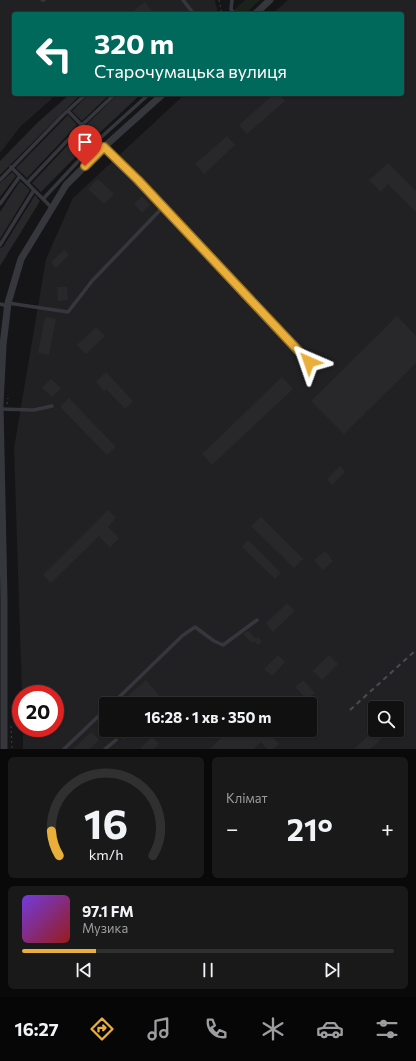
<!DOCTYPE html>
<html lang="uk">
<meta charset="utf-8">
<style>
body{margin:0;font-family:Commissioner,sans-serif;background:#19191a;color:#f1f3f6;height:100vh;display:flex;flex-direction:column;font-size:15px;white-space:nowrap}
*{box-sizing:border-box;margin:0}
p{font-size:13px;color:#9c9d9f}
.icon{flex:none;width:22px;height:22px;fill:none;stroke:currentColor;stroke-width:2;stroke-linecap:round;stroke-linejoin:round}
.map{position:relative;height:749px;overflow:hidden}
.panel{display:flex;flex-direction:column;gap:8px;padding:8px;background:#090909;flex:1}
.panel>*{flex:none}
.top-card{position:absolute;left:12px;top:12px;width:392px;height:84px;border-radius:4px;box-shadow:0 1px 3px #0004,0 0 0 1px #303031;background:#00695c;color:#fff;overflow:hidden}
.fabs{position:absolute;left:368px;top:701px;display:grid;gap:8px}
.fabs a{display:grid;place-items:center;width:36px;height:36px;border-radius:4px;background:#101011;box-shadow:0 1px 3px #0004,0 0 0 1px #303031;font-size:20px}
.speed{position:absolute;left:12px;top:685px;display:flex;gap:8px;font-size:20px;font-weight:700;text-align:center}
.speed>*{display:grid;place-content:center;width:52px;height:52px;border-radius:50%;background:#101011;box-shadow:0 1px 3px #0004,0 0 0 1px #303031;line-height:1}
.speed .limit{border:6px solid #d22;background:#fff;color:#111}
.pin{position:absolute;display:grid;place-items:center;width:34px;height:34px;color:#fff;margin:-41px -17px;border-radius:50% 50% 50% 0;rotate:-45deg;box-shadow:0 0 4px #0007}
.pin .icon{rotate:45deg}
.me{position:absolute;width:44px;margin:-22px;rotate:317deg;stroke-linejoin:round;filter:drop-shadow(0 0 3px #0008)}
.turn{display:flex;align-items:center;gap:14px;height:84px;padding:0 16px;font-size:18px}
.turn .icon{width:52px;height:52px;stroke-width:2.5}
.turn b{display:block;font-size:28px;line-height:34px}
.big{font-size:30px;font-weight:700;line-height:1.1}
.panel .widget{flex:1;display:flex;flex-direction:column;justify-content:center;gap:6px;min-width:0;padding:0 14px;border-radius:6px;background:#19191a}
.panel .dial{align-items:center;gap:0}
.dial svg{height:104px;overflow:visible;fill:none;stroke:#303031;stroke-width:7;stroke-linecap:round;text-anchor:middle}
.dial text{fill:#f1f3f6;stroke:none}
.song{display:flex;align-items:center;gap:12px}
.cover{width:48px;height:48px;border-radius:6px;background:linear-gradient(135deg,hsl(260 70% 55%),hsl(0 70% 35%))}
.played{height:4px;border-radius:2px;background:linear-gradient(90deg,#eaaf3a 20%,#303031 20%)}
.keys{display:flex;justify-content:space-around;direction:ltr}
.heat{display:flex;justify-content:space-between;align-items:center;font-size:22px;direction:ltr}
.panel .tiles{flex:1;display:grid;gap:8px;grid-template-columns:1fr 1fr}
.widget:last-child{grid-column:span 2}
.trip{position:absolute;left:99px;top:697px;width:218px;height:40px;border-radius:4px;background:#101011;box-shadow:0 1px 3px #0004,0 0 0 1px #303031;font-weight:700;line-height:40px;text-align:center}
.tab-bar{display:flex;height:64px;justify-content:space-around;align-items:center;background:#060607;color:#9c9d9f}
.tab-bar .icon{width:28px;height:28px}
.tab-bar .on{color:#eaaf3a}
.tab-bar b{font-size:18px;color:#f1f3f6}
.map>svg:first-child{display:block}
.built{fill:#212124;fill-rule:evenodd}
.green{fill:#1b221c}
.building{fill:#28282b}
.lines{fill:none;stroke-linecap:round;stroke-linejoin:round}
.path{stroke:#3c3e43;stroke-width:1;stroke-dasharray:2 3;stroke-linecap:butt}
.service{stroke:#36373c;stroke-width:3.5}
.minor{stroke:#36373c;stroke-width:7}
.rail{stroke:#494b51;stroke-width:2;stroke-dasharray:5 4;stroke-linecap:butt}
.route-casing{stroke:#987226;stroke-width:10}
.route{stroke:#eaaf3a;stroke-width:7}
</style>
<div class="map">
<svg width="416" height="749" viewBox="0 0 416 749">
<rect width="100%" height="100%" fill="#151517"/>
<path class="built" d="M0,0H215L218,14H14V94H57L20,127L0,153Z
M288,0H416V749H23V728H55V694H22L14,448L46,259L73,198L185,94H402V14H272ZM106,704H310V730H106ZM375,708H397V730H375Z"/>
<path class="green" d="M245,0H260L245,14L233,11Z"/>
<path class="building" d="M145,2L154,14H130L138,7Z
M70,94H81L0,175V161L38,122Z
M89,94H110L82,121L72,111Z
M118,94H141L96,136L86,125Z
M274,94H279L285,101L247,134L239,125Z
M68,115L77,125L27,178L16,168Z
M82,130L92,140L41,192L32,183Z
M227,136L235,145L204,174L195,164Z
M388,163L416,191V212L388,184L381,192L369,180Z
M12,172L16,176L0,197V183Z
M98,179L114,194L104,204L88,189Z
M20,181L30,190L0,239V212Z
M35,195L40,201L0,266V248L3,247Z
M142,196L150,205L142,213L134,204Z
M64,250L69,255L56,268L51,262Z
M57,287H67L68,300L58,301Z
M397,316L416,336V363L344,434L311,401Z
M45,317L56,319L49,355L38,353Z
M96,327L105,336L86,354L77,345Z
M106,372L133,401L125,409L106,389L104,391L96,382Z
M282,377L293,389L212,465L202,454Z
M51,379L61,388L52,397L42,388Z
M69,398L116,447L107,455L60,407Z
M340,466L345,472L332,485L327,479Z
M108,510L116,518L108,527L119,538L110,548L99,536L51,583L43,575Z
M261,517L303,559L294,568L251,526Z
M248,540L281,573L275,579L242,547Z
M325,551L333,561L323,570L314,560Z
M287,603L295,611L273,632L266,623Z
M248,631L256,639L258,637L262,641L258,645L254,641L252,643L243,634Z
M278,655L285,662L272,676L264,669Z
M329,655L338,664L322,680L313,671Z
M146,680L167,704H119Z
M303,680L315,693L307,700L295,687Z
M375,729L383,737L374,746L370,749H354Z
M115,730H136L124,740Z
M229,730H273L269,734L279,744L273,749H267L261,742L254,749H210Z
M91,732L99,740L90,749H73Z
M152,737L159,744L154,749H140Z"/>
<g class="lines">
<path class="path" d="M219,0L222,14
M7,404L8,398
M11,726L12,749"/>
<path class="service" d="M42,0H44
M183,0L194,14
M232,0L231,9L234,14
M68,111L97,141
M104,147L138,180L309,362
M11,167L52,208
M0,180L62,116L86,94
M27,183L82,125L115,94
M43,199L97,141L149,94
M0,204L20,176
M0,245L34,190
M8,303L68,312L92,281L163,207
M0,304L7,306
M1,409L34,410L52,406
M112,704L182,636L195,627L214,641L223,645L257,620
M64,749L106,709
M105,749L116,740"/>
<path class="minor" d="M255,14L270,0
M4,749V599L0,404L3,345L8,303L21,259L66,185L104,147L163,94"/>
<path class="rail" d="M350,710L416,650"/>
</g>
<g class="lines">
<g class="route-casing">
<path id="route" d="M85,166L104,147L138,180L309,362"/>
</g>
<use href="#route" class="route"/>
</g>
</svg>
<div class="fabs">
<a><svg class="icon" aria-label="search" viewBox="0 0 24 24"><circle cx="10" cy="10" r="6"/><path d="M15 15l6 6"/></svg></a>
</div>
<div class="speed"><div class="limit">20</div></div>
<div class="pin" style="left:85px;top:166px;background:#d93025"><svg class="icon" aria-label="arrive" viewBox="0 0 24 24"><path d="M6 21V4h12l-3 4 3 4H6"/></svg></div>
<svg class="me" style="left:309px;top:362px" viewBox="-20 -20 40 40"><path d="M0-17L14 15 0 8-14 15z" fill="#eaaf3a" stroke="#fff" stroke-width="4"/></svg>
<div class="trip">16:28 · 1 хв · 350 m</div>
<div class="top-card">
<div class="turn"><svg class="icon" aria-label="left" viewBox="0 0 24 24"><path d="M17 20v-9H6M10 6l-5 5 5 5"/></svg><div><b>320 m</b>Старочумацька вулиця</div></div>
</div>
</div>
<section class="panel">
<div class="tiles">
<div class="widget dial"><svg viewBox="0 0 100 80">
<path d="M14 69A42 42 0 1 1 86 69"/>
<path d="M14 69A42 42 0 0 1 8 50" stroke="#eaaf3a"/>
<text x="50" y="56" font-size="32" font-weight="700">16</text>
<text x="50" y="72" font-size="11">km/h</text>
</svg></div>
<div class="widget"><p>Клімат</p>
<div class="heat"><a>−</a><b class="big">21°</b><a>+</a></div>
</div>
<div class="widget">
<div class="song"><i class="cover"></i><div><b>97.1 FM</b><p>Музика</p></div></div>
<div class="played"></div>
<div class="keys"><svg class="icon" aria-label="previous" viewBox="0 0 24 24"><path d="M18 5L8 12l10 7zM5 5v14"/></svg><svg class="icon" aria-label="pause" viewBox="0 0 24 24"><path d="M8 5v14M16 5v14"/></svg><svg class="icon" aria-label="next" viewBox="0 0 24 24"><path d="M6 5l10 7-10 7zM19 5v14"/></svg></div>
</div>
</div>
</section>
<nav class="tab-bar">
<b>16:27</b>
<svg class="icon on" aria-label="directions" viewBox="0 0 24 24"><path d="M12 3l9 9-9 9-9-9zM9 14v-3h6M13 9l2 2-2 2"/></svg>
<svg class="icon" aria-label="music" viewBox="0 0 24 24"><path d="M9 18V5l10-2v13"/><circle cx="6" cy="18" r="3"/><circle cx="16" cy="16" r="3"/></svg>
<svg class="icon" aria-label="phone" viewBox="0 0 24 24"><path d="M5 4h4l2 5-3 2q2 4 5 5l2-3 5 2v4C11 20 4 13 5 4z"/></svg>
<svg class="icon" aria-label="climate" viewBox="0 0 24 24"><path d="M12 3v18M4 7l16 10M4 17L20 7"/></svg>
<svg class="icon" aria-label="car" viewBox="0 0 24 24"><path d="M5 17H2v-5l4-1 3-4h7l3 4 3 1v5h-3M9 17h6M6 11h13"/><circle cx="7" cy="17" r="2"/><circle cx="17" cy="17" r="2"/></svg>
<svg class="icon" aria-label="filters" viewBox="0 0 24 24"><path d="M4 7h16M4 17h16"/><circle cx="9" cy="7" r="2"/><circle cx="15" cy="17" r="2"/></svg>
</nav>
